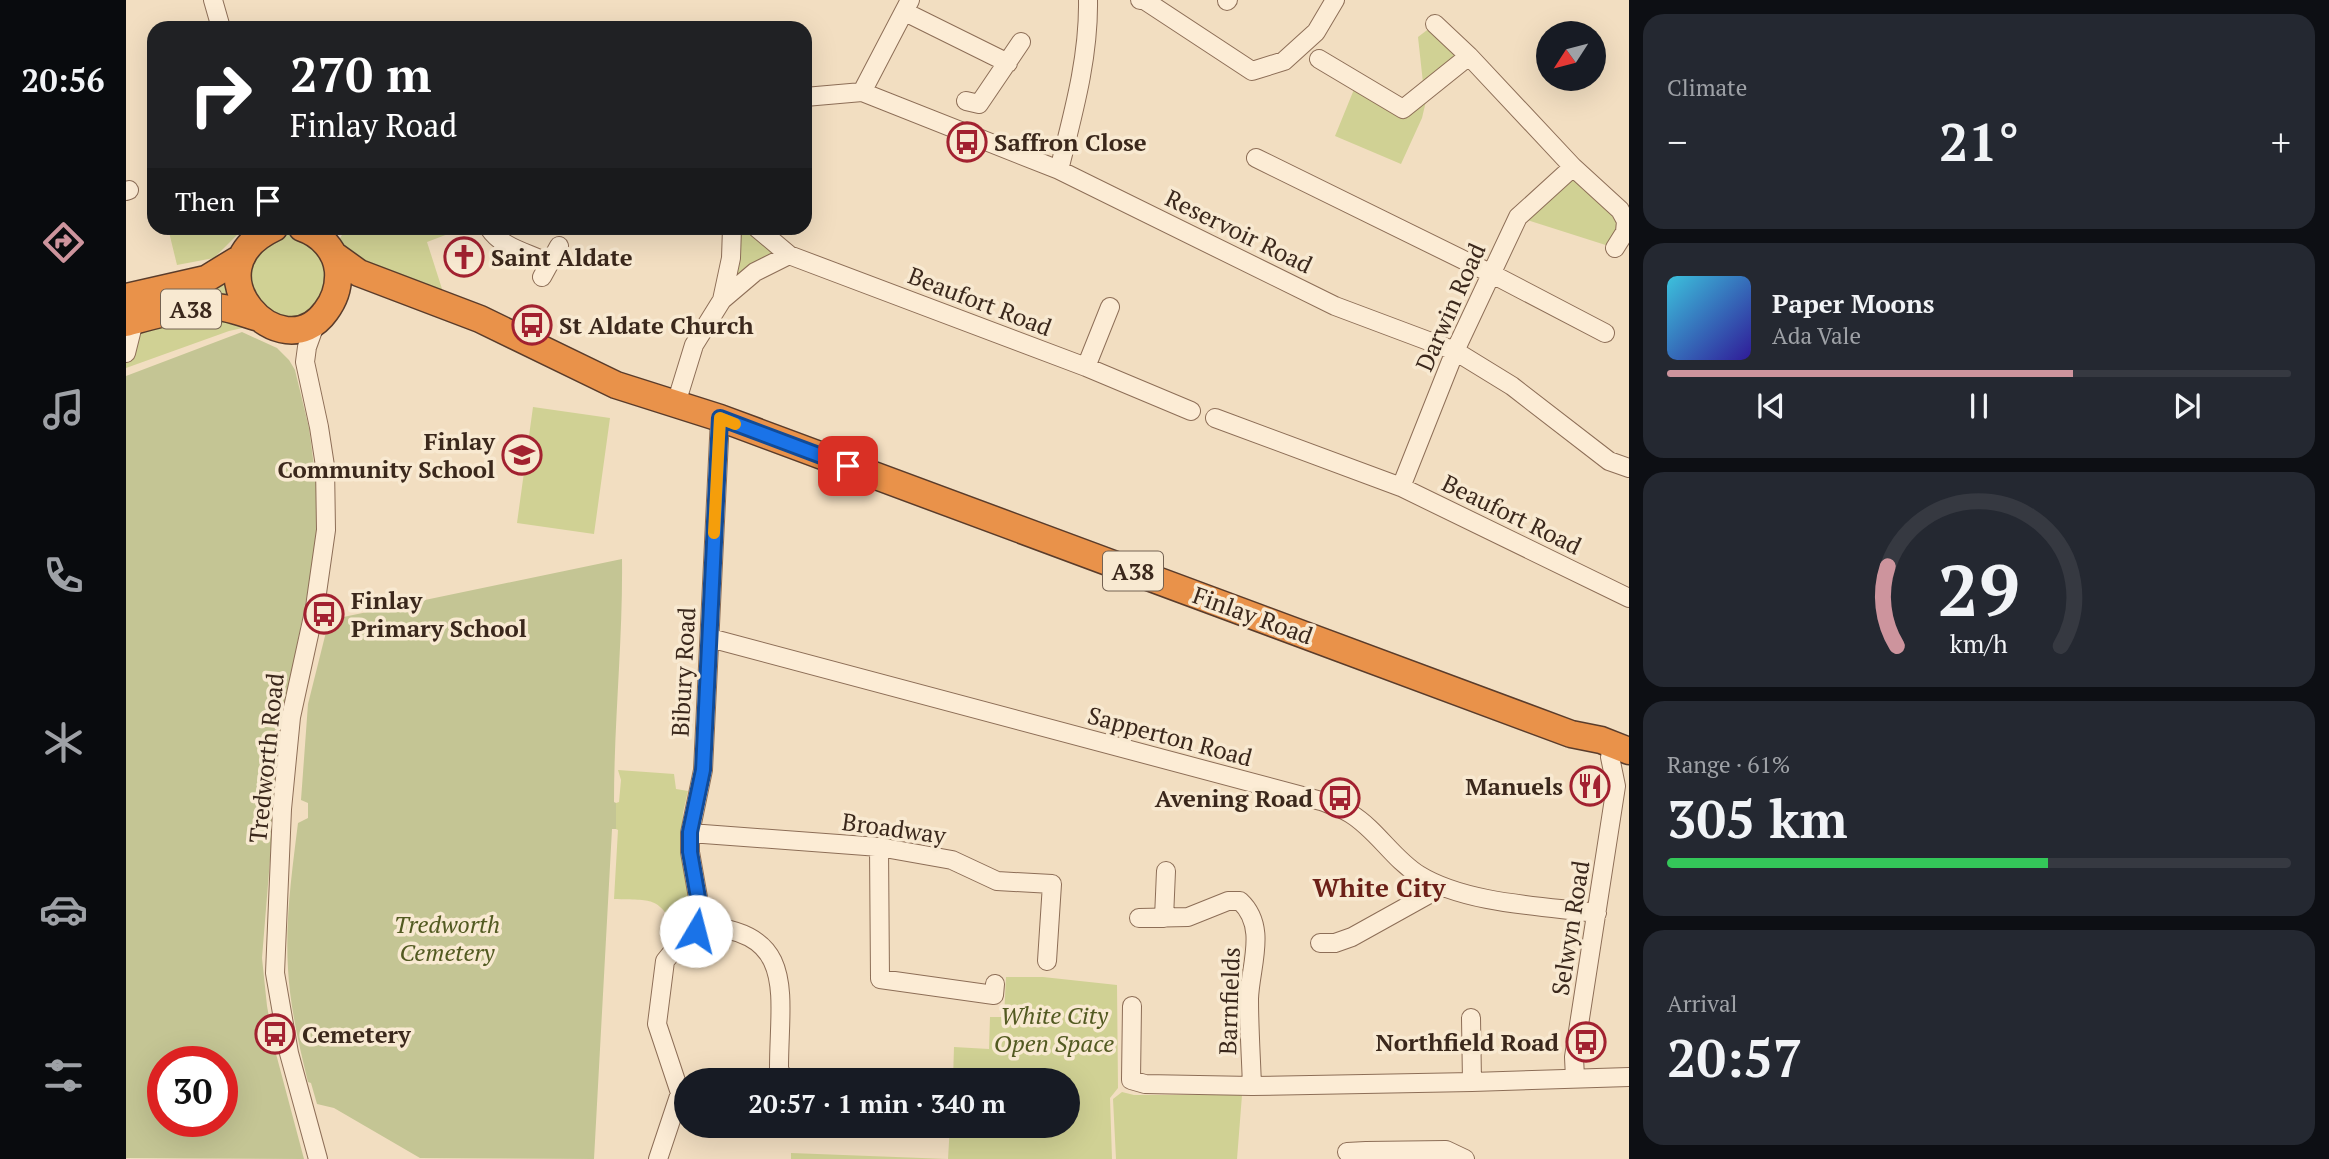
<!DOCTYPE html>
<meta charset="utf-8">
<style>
body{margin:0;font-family:"PT Serif",serif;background:#242831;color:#f1f3f6;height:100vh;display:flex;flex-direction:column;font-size:26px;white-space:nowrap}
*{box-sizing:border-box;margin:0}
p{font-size:23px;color:#9ea1a6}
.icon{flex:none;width:38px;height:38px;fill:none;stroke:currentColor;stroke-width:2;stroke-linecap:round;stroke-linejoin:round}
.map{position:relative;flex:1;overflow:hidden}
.panel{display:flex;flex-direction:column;gap:14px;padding:14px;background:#0d0f14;width:700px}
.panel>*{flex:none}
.top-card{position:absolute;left:21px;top:21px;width:665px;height:214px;border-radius:21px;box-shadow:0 7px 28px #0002;background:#202124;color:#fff;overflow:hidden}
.needle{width:46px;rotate:234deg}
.fabs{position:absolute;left:1410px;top:21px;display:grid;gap:14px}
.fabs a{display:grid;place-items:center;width:70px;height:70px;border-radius:50%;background:#171b24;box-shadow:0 7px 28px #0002;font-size:35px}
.speed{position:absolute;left:21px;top:1046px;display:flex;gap:14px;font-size:35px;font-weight:700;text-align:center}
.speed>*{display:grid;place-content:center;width:91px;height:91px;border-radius:50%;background:#171b24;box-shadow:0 7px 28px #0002;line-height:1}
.speed .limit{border:10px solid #d22;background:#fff;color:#111}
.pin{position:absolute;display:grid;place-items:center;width:60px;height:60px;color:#fff;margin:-30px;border-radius:14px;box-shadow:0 4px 10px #0006}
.me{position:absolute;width:77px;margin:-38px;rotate:8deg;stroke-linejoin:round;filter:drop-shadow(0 0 5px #0008)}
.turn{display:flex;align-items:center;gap:24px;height:147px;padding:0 28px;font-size:32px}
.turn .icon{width:91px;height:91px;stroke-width:2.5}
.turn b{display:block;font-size:49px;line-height:60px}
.then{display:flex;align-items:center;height:66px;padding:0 28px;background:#0003;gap:14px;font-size:26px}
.big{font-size:52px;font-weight:800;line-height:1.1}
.panel .tile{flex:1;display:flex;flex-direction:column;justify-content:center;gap:10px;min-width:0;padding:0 24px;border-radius:21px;background:#242831}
.panel .dial{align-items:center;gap:0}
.dial svg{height:182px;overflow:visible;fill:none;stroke:#363941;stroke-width:7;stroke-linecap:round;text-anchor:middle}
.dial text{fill:#f1f3f6;stroke:none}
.song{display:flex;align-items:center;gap:21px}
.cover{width:84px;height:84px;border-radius:10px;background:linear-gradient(135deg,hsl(190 70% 55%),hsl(250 70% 35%))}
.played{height:7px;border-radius:4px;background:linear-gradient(90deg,#cd949d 65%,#363941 65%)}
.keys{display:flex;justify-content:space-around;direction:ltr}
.heat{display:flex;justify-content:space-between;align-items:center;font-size:38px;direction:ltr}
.charge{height:10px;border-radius:5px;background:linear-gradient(90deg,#34c759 61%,#363941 0)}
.trip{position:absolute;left:548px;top:1068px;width:406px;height:70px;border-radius:35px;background:#171b24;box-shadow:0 7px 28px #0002;font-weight:800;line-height:70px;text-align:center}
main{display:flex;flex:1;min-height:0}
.tabs{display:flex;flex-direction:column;width:126px;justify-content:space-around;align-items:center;background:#090b0e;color:#9ea1a6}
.tabs .icon{width:49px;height:49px}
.tabs .on{color:#cd949d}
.tabs b{font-size:32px;color:#f1f3f6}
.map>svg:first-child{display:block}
.green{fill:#d0d194}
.cemetery{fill:#c4c594;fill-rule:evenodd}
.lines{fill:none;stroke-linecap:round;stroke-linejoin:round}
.minor-casing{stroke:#8d6e57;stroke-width:20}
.highway-casing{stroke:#5a3c2b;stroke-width:29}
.minor{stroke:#fcecd5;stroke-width:18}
.highway{stroke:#e9924a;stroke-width:26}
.route-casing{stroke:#114b97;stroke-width:18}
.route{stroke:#1a73e8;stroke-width:12}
.slow{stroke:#f59e0b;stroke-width:12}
.labels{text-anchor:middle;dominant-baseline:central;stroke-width:7;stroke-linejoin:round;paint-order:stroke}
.shield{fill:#f8e9d1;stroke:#746252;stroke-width:2}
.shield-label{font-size:23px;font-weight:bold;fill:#3b281c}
.poi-label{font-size:24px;font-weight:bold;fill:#3b281c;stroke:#f8e9d1;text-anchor:start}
.street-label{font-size:24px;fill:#3b281c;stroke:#f8e9d1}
.park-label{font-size:24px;font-style:italic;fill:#525a21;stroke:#f8e9d1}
.neighbourhood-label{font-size:26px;font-weight:bold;fill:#6c2018;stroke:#f8e9d1}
</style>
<main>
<nav class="tabs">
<b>20:56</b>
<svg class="icon on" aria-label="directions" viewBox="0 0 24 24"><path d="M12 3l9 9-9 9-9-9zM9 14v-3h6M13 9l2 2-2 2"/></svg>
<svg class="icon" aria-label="music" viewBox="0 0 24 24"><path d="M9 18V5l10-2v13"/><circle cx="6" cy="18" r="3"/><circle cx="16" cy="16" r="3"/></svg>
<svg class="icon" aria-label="phone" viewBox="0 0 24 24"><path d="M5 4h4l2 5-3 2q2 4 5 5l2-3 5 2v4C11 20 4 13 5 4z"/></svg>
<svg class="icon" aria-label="climate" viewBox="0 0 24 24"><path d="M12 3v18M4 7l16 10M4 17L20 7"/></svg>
<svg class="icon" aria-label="car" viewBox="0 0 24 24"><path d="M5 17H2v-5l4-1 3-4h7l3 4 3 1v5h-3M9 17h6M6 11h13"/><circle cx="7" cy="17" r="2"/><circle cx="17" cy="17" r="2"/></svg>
<svg class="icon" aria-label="filters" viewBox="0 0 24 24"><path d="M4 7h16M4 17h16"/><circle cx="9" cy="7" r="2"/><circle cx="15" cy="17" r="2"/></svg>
</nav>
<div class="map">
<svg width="1503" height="1159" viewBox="0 0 1503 1159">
<rect width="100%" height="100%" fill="#f2dec1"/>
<path class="green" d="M1309,24L1343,56L1300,101L1296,118L1275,164L1209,136L1231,82L1277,109L1298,92L1292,37Z
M1447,167L1494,210L1489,248L1392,217Z
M42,228H118L88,258L51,265Z
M220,228H338L301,242L317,292L226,265L213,240Z
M612,228H624L649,252L609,280Z
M163,234L178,238L205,272L193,311L103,331L0,368V297L36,288L147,236Z
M407,407L484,418L468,534L391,523Z
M492,770L548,774L550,789L562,791L557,813L555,850L568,920L565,924L552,930C529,895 528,901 488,899L492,830L490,829V803L493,802L495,780Z
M880,977H917L991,985L992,1088L984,1098L986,1159H665V1153L822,1159L824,1125H942V1080H827L828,1047L863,1049L864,1017H878Z
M996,1092L1008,1095H1116L1111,1159H990L987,1099Z"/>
<path class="cemetery" d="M116,332L151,348L163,360L169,370L183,428L192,496L189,550L183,585L155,724L136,958L141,1006L149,1050L178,1159L0,1158V376ZM37,1062H96V1122H37Z
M496,559C497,640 488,721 488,802L490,803V829H486L468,1159L294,1158L208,1108L191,1104L185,1083L182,1082C173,1045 164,1007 162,969C159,921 166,871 172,823L182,818V803L175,800L182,704L203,620Z"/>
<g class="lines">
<g class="minor-casing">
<path id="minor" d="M87,0L95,28
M1014,0H1018L1126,71L1158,61L1190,32L1209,0
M1101,1L1102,0
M779,12L882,63
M1309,24L1343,56
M1193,59L1277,109L1343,56L1447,167L1494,210L1500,221L1499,232L1489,248
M736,92L784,0
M679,97L736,92L933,170L1209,306L1329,351L1386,386L1483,461L1503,468
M840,101L853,104L895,42
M1130,158L1366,274L1479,333
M933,170C947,114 963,58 962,0
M0,191L3,190
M363,228C376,248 401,252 422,263
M631,228L663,255L960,367L1065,411
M416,277L433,246
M596,300L629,272L663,255
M190,322L181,347L179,362L193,427L199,466L200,530L189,607L165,717L156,809L149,973L163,1053L192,1159
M0,353L8,321
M960,367L984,307
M552,397L568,345L596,300L605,258L606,228
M1089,418L1275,487L1503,598
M1275,487L1329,351L1392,217L1447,167
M584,638L1195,801C1205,805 1216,808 1225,814C1251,830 1267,859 1293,875C1340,904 1417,906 1471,913
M564,833L753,847L826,860L871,881L926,884L921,961
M753,847L754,979L868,995L869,984
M1013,918L1062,917L1102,901H1114C1142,927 1124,966 1123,999C1123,1028 1125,1057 1126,1086
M1038,918L1040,871
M577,926C672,932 653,995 653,1068L657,1080
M1194,943H1209L1226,937L1316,887
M1006,1006L1005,1080L1019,1084L1126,1086L1346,1082L1503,1077
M1345,1018L1346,1082
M1449,1078L1448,1057L1490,786L1484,757
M1221,1152L1240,1151
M532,1159L554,1093L531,1024L539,961L556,940L577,926L564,852V833L577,770L594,418
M1240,1159V1151L1320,1150L1339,1159"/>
</g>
<g class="highway-casing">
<path id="highway" d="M148,228C59,270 156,373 200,311C209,299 213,285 212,271C210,250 194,234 176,228
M208,255L233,273L354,319L490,385L594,418L1445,734L1475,740L1503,751
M0,297L80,279L116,257
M0,323C30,315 68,303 98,308C109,310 120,314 130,317"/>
</g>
<use href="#minor" class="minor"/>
<use href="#highway" class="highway"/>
</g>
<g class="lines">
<g class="route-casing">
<path id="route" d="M570,931L577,926L564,852V832L577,770L594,418L722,466"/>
</g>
<use href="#route" class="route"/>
<path class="slow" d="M588,533L594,418L609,424"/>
</g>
<defs>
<g id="bus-ring" transform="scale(2.0125)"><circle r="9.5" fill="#f8e9d1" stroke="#a22130" stroke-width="1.5"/><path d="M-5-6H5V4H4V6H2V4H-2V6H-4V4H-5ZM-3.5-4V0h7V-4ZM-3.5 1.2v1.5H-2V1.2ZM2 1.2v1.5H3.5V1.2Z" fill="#a22130"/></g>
<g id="church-ring" transform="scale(2.0125)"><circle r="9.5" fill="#f8e9d1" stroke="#a22130" stroke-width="1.5"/><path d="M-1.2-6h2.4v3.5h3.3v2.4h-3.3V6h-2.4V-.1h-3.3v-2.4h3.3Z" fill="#a22130"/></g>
<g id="school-ring" transform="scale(2.0125)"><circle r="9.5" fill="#f8e9d1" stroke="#a22130" stroke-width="1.5"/><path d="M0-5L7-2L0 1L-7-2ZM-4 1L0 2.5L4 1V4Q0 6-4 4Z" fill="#a22130"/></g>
<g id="restaurant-ring" transform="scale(2.0125)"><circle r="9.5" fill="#f8e9d1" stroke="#a22130" stroke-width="1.5"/><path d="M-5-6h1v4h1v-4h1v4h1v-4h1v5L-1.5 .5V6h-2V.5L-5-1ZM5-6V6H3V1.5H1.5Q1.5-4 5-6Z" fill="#a22130"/></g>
</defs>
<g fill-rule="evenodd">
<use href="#bus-ring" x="841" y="142"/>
<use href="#church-ring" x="338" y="257"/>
<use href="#bus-ring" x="406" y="325"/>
<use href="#school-ring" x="396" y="455"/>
<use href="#bus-ring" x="198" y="614"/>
<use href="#restaurant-ring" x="1464" y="786"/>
<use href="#bus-ring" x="1214" y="798"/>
<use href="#bus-ring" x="149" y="1034"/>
<use href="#bus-ring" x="1460" y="1042"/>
</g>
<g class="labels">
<g class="shield">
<rect x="35" y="289.5" width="60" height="39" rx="5"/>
<rect x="977" y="551.5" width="60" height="39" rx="5"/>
</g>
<g class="shield-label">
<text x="65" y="309">A38</text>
<text x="1007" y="571">A38</text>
</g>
<g class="poi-label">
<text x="868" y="142">Saffron Close</text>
<text x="365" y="257">Saint Aldate</text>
<text x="433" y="325">St Aldate Church</text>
<text x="369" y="441" text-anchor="end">Finlay<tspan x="369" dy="28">Community School</tspan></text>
<text x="225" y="600">Finlay<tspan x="225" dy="28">Primary School</tspan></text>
<text x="1437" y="786" text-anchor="end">Manuels</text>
<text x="1187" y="798" text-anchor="end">Avening Road</text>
<text x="176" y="1034">Cemetery</text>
<text x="1433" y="1042" text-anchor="end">Northfield Road</text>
</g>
<g class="street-label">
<text transform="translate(1113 231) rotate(26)">Reservoir Road</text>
<text transform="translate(854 301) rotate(21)">Beaufort Road</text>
<text transform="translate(1324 307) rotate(-66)">Darwin Road</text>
<text transform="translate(1386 514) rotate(26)">Beaufort Road</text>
<text transform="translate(1127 615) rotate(20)">Finlay Road</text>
<text transform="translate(557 672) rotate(-87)">Bibury Road</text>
<text transform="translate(1044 736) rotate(15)">Sapperton Road</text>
<text transform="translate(140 758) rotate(-84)">Tredworth Road</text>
<text transform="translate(768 828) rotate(8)">Broadway</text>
<text transform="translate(1444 928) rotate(-81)">Selwyn Road</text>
<text transform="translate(1103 1001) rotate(-88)">Barnfields</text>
</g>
<g class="park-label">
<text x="321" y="924">Tredworth<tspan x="321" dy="28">Cemetery</tspan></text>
<text x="928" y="1015">White City<tspan x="928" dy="28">Open Space</tspan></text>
</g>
<g class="neighbourhood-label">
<text x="1253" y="887">White City</text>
</g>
</g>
</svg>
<div class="fabs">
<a><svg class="needle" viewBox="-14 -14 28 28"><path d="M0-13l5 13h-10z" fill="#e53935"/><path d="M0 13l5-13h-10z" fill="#9ea1a6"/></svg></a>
</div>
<div class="speed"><div class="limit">30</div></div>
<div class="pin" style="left:722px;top:466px;background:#d93025"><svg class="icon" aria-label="arrive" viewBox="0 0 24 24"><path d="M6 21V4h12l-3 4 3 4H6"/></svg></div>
<svg class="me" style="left:570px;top:931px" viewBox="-20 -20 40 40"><circle r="19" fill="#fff"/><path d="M0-13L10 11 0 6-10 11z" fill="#1a73e8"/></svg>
<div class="trip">20:57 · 1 min · 340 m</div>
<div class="top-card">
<div class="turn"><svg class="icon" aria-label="right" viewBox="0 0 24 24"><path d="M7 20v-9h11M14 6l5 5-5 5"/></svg><div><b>270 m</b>Finlay Road</div></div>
<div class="then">Then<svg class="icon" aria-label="arrive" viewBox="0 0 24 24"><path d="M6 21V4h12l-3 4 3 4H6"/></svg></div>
</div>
</div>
<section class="panel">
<div class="tile"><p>Climate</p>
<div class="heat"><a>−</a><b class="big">21°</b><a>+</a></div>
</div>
<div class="tile">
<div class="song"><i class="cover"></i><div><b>Paper Moons</b><p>Ada Vale</p></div></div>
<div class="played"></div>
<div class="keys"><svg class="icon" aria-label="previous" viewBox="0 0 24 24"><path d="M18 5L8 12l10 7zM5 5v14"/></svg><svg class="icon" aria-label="pause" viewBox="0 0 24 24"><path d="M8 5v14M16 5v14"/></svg><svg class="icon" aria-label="next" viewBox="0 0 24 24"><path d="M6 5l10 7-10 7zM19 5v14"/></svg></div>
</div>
<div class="tile dial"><svg viewBox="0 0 100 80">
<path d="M14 69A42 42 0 1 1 86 69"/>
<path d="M14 69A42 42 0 0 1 10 34" stroke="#cd949d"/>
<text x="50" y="56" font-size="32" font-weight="700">29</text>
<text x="50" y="72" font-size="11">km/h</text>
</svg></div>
<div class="tile"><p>Range · 61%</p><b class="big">305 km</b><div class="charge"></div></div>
<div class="tile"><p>Arrival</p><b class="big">20:57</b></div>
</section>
</main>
